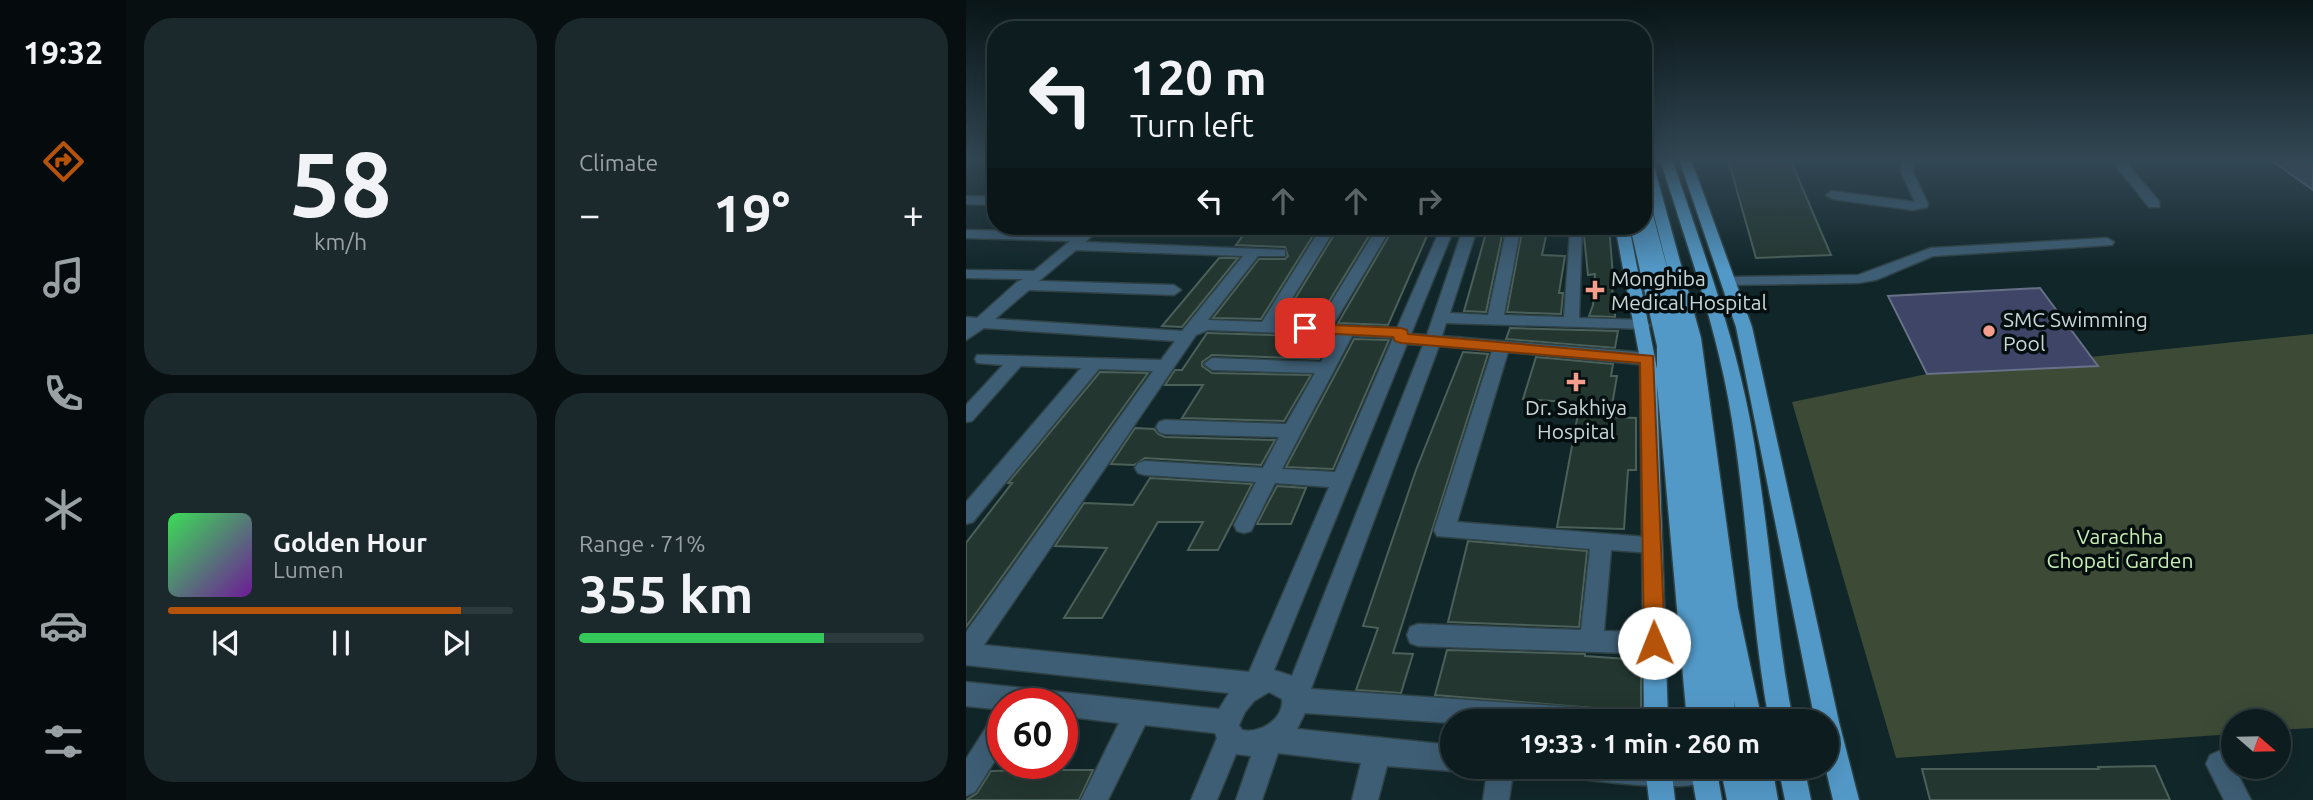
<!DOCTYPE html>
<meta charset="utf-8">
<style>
body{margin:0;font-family:Ubuntu,sans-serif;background:#1b292c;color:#f1f3f6;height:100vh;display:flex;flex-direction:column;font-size:26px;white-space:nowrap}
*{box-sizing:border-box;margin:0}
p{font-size:23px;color:#9aa1a4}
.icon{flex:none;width:38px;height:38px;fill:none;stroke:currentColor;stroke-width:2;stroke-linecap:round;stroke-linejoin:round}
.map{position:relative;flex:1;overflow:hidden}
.details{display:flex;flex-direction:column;gap:18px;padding:18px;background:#070f11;width:840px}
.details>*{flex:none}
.banner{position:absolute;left:21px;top:21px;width:665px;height:214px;border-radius:28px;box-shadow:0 7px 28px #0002,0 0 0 2px #2d3a3d;background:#0d1c1f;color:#f1f3f6;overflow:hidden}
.needle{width:46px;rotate:110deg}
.fabs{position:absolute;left:1255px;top:709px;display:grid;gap:14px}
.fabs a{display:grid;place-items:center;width:70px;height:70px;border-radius:50%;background:#0d1c1f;box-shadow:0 7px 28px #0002,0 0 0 2px #2d3a3d;font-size:35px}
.speed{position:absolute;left:21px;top:688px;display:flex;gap:14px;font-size:35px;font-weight:700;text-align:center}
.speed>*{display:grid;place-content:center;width:91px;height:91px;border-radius:50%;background:#0d1c1f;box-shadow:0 7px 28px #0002,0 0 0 2px #2d3a3d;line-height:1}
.speed .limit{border:10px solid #d22;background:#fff;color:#111}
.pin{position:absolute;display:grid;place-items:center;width:60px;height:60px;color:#fff;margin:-30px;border-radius:14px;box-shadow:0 4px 10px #0006}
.me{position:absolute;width:77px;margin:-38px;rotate:359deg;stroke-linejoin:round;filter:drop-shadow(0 0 5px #0008)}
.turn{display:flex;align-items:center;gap:24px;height:147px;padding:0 28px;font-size:32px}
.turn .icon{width:91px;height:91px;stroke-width:2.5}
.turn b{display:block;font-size:49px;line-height:60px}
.lanes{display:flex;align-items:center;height:66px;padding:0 28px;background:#0003;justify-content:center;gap:35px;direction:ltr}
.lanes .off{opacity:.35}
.big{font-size:52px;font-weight:600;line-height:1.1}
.details .tile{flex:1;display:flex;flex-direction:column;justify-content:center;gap:10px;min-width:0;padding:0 24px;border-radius:28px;background:#1b292c}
.details .dial{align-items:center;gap:0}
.dial b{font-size:91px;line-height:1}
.song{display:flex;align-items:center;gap:21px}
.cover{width:84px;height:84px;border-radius:10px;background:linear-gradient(135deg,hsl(130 70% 55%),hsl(280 70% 35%))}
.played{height:7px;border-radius:4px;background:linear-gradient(90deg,#b45309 85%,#2d3a3d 85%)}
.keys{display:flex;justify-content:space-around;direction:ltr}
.heat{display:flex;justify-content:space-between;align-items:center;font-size:38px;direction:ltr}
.charge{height:10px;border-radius:5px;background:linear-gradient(90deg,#34c759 71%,#2d3a3d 0)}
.details .tiles{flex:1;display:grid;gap:18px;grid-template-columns:repeat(2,1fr)}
.trip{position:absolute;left:474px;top:709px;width:399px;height:70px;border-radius:35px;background:#0d1c1f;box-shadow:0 7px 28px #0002,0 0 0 2px #2d3a3d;font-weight:600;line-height:70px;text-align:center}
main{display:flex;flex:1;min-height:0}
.dock{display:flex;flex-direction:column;width:126px;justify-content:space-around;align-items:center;background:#050b0c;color:#9aa1a4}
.dock .icon{width:49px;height:49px}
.dock .active{color:#b45309}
.dock b{font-size:32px;color:#f1f3f6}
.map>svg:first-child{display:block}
.green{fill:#3c4a36}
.water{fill:#3e4566;stroke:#687088;stroke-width:2}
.building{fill:#23362f;stroke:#4b6059;stroke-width:2}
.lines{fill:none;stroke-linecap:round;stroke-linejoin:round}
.minor-casing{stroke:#2e4245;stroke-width:3}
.major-casing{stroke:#2e4245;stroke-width:3}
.minor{fill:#3e5e75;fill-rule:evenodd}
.major{fill:#5399c8;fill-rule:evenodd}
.route{fill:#b45309;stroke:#753606;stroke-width:2}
.poi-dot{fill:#f49d8c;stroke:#050e0f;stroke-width:2.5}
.labels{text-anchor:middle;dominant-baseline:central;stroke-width:7;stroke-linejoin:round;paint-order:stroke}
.poi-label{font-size:21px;fill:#c9d6d8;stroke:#050e0f;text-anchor:start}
.park-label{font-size:21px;fill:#c7efb5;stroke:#050e0f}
</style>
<main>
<nav class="dock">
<b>19:32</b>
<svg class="icon active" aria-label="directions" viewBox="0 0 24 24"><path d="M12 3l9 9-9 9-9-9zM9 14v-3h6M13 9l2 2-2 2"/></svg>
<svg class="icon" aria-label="music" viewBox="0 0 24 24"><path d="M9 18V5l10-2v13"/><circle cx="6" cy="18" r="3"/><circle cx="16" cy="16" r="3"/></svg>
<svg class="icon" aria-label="phone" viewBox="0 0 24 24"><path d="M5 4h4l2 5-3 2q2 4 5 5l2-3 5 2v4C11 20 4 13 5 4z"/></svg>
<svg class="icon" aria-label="climate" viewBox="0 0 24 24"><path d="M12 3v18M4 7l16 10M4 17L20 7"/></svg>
<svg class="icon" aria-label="car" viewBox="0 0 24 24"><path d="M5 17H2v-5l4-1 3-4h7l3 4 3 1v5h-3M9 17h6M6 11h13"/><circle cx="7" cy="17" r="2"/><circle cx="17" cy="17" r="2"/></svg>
<svg class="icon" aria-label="filters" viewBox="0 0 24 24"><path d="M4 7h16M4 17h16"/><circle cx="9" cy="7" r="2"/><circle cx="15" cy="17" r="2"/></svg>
</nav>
<section class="details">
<div class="tiles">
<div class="tile dial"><b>58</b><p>km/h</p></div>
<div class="tile"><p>Climate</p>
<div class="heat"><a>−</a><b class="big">19°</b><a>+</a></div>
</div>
<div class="tile">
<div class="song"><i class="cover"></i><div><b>Golden Hour</b><p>Lumen</p></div></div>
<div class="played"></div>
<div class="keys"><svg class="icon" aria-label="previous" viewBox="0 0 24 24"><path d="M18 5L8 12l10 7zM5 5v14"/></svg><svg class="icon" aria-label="pause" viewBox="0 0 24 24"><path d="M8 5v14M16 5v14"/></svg><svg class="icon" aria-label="next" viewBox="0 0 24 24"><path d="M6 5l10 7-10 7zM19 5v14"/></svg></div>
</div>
<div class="tile"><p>Range · 71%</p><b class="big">355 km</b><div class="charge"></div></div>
</div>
</section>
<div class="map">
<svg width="1347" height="800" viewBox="0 0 1347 800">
<rect width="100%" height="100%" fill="#112629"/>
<path class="green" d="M1347,334V728L1313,730L1312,721H1267V734L930,758L826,402L961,374Z"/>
<path class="water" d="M1303,159H1347V190Z
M1074,288L1132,366L961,374L922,296Z"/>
<path class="building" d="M762,159H824L865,255L790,258Z
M522,226H538L520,312L498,311Z
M557,226H582L576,255L599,256L593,293H597L595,314L541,312Z
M617,226H643L647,276L646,305H649V317L623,316L627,305L629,274L622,275Z
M281,230L348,234L295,319L247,318L293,259H319L322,256L319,247L270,245Z
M368,235L403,236L351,321L316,320Z
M423,236H461L422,325L372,323Z
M253,258H272L216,327L196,326Z
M544,328L652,331L649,348L540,339Z
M241,333H242L366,337L353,359L246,355L236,362V366L246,373L345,375L318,421L216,418L237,385H199L209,370H216Z
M388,339L423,340L367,469L320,467Z
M497,352L522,354L427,653L447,654L435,693L390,690L412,628L397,626L450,470Z
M570,357L647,364L645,376H651L644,417L670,418V470H662L658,529L591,527L614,403L557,399Z
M134,372L182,373L0,627V543L46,483H42Z
M169,428L188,429L192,434L199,437L309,440L295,465L179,458L168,465L145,464Z
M184,478L286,484L252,550H222L237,522H192L136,618H98L141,548L89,546L118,503L167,505Z
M311,486L340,488L325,524H291Z
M502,541L621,551L613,627L482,622Z
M481,650L619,654V656L675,660V712L469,695Z
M1189,766L1204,800H964L956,769H1133L1132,767Z
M79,770H127L113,800H0L11,793L25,771Z"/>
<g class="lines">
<g class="minor-casing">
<path id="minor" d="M936,159H948L947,172L962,204L961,207L947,210L866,199L860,195L866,191L949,202L935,172Z
M1144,159H1157L1193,201V207H1183Z
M0,196L30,197V205L0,204Z
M122,226H137L119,242L319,250V256H292L242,320L296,322L353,231L286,230L279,226H489L445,334L461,335L498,226H512L484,313L522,315L541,226H555L538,315L598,317L604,231L606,228H616L613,318L676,320L684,325L682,329L480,323L476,336L682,353L690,359L682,365L542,352L491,522L693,538L696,544L693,550L686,553L645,550L638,631L688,632L696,635L700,643L696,651L688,654L452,646L444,643L441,635L444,627L452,624L615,630L624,549L471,536L468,530L526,351L473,346L345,689L632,709L641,712L644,721H486V723L339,713L331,729L486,745V766H495L486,771L421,766L412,800H386L395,763L312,753L296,800H270L285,756L270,754L251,800H225L251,738L249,733L179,725L142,800H115L153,723L96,716V704H37V710L0,706V682L253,709L263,693L0,665V632L187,371L133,369L7,522L0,524V502L115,368L55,366L6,421L0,422V405L37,365L11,363L9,359L11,355L195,360L209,341L18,328L0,340V317L11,318L51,282L57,279L0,278V270L68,271L104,241L0,238V230L114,233ZM367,232L408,233L352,324L311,323ZM422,233L472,234L431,328L367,325ZM110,250L277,256L216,331L29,319L63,290L208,295L215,290L208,285L73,281ZM242,330L370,335L355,362L246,358L238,364L246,370L349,373L320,424L199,420L193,422L190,427L193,432L199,434L313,437L297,468L179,461L172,463L169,468L172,473L179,475L290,482L268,525L271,531L278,533L285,531L309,483L363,487L283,672L18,645L230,335ZM386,336L427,338L369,472L316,469ZM441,344L457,345L326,676L308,670ZM303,692L316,699C318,719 294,734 276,730L273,725L279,712L288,701Z
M1141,238L1148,242L1146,245L967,256L910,280L892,283L762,285L755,281L762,277L892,275L965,248Z
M37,712V748L9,792L0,796V759L28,715Z
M1253,751L1262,755L1285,800H1258L1240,764L1244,755Z
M522,766H548L543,800H517Z
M599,766H748L750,771L746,780C715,793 647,782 612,779L603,775Z"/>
</g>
<g class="major-casing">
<path id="major" d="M677,159H686L735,338L772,608L796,721H772L768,701L770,721H721L691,384L702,721H678L674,359L649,226H663L691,369V346L664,226H677V196L683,200L706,286L677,172Z
M694,159H706C735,245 767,330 784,420C803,520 808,621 827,721H803C785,621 782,520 766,420C752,331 721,245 694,159Z
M713,159H725L786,327L873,722L893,800H867L859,766H861V721H849L770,327Z
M679,766H705L709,800H683Z
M724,766H750L756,800H730Z
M754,766H806L812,800H761Z
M812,766H838L845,800H819Z"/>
</g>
<use href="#minor" class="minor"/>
<use href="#major" class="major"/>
</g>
<linearGradient id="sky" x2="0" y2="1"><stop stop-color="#091517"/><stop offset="0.59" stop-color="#324754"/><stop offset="1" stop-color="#324754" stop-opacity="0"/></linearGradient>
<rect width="1347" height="271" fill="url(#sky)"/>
<path class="route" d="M339,324L435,328L441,330L442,334L687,356L699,643L696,650L688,653L681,650L678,643L674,363L435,343L429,341L427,337L334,332L332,328L334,325Z"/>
<g class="poi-dot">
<path d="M625.5 279.5h7v7h7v7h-7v7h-7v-7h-7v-7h7z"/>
<circle cx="1023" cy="331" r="7"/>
<path d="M606.5 371.5h7v7h7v7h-7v7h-7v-7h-7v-7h7z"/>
</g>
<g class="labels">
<g class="poi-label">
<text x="645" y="278">Monghiba<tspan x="645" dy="24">Medical Hospital</tspan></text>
<text x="1037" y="319">SMC Swimming<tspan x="1037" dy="24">Pool</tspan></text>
<text x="610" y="407" text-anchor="middle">Dr. Sakhiya<tspan x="610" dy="24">Hospital</tspan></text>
</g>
<g class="park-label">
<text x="1154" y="536">Varachha<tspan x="1154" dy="24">Chopati Garden</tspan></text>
</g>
</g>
</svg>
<div class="fabs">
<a><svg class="needle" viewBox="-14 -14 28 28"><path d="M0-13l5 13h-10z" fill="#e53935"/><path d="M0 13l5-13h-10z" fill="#9aa1a4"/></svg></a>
</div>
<div class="speed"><div class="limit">60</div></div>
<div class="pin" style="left:339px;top:328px;background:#d93025"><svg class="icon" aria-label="arrive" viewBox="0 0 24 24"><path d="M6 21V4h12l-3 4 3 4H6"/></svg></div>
<svg class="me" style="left:688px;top:643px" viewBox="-20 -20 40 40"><circle r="19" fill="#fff"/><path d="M0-13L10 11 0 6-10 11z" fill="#b45309"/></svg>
<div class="trip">19:33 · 1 min · 260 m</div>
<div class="banner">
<div class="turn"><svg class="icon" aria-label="left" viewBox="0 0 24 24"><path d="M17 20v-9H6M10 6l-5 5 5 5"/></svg><div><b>120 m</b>Turn left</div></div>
<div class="lanes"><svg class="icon" aria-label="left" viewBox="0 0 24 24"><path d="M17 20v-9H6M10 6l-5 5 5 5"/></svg><svg class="icon off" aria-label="ahead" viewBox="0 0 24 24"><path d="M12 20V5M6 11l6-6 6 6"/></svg><svg class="icon off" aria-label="ahead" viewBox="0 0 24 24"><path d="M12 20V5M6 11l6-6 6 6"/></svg><svg class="icon off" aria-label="right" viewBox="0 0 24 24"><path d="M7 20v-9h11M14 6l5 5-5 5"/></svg></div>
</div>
</div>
</main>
